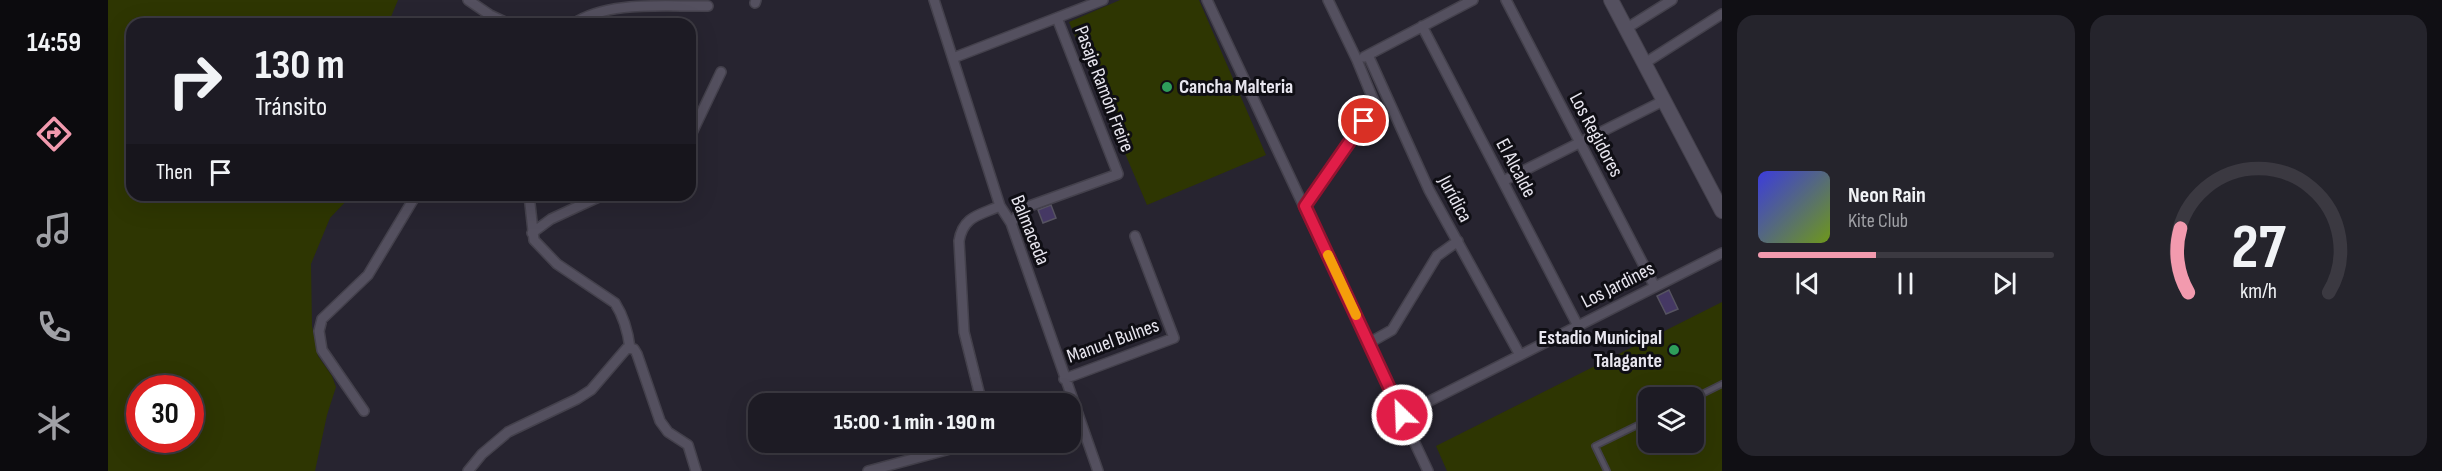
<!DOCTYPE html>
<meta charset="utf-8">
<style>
body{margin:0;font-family:"Sofia Sans Condensed",sans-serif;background:#25242c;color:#f1f3f6;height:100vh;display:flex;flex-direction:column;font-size:22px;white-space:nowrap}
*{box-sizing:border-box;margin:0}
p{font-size:20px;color:#a0a1a6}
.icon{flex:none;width:33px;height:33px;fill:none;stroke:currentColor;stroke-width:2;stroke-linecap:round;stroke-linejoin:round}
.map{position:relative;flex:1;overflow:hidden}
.sheet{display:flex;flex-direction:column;gap:15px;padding:15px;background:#100f14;width:720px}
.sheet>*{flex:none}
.banner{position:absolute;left:18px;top:18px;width:570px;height:183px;border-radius:18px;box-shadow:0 6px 24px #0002,0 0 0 2px #3b3941;background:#1d1b24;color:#f1f3f6;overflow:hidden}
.tools{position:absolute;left:1530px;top:387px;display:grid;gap:12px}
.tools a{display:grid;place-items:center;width:66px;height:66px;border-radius:12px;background:#1d1b24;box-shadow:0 6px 24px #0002,0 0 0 2px #3b3941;font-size:30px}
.speed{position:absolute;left:18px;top:375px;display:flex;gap:12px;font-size:30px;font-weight:700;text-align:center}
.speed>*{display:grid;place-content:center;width:78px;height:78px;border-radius:50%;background:#1d1b24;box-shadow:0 6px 24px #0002,0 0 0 2px #3b3941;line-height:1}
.speed .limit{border:9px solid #d22;background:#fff;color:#111}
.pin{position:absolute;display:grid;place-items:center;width:51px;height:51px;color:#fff;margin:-26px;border:3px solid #fff;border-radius:50%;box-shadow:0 2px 6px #0007}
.me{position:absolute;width:66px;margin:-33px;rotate:336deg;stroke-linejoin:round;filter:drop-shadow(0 0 4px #0008)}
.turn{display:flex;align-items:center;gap:21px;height:126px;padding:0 30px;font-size:27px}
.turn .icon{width:78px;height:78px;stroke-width:2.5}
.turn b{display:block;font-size:42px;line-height:51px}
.then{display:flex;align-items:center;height:57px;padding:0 30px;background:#0003;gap:12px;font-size:22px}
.sheet .tile{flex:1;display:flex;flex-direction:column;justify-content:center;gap:9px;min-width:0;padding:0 21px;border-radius:18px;background:#25242c}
.sheet .dial{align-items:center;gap:0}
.dial svg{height:156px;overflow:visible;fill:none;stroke:#3b3941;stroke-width:7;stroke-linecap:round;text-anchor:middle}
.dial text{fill:#f1f3f6;stroke:none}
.song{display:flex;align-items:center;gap:18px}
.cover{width:72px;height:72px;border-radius:9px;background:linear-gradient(135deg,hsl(240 70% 55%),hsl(80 70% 35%))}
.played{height:6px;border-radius:3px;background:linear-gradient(90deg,#f29aae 40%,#3b3941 40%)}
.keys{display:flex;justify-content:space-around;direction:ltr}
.sheet .tiles{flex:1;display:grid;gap:15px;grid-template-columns:repeat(2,1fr)}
.trip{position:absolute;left:640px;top:393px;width:333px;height:60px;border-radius:18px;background:#1d1b24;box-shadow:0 6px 24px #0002,0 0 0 2px #3b3941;font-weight:800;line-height:60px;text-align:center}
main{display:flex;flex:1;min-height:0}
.tab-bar{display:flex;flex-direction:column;width:108px;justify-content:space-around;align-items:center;background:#0c0b0e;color:#a0a1a6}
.tab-bar .icon{width:42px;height:42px}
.tab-bar .on{color:#f29aae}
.tab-bar b{font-size:27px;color:#f1f3f6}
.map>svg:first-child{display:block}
.green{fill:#2e3602;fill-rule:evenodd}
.building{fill:#453864;stroke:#565361;stroke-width:1.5}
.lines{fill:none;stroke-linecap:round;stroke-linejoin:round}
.lane-casing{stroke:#44414c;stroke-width:8}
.street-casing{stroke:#44414c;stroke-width:12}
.secondary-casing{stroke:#44414c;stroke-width:16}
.lane{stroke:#54505f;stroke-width:4.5}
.street{stroke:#54505f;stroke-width:9}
.secondary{stroke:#54505f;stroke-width:14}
.route-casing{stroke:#92132f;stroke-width:15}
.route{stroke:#e11d48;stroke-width:10}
.slow{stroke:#f59e0b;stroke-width:10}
.leisure-dot{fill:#2e9e5b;stroke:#0f0e14;stroke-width:2}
.labels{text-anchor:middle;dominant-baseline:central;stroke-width:6;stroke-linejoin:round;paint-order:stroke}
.poi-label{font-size:20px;font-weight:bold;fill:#e8e6ef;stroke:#0f0e14;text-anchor:start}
.street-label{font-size:20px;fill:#e8e6ef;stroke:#0f0e14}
</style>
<main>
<nav class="tab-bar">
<b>14:59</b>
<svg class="icon on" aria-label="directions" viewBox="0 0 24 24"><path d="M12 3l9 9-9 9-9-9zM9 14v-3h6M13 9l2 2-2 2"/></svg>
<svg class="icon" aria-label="music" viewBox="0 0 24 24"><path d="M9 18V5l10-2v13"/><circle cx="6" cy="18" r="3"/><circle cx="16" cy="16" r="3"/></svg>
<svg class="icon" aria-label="phone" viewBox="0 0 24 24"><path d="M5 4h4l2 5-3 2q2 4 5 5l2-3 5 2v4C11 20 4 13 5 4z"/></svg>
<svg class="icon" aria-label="climate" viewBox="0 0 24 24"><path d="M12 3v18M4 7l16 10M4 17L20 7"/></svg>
</nav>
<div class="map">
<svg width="1614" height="471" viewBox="0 0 1614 471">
<rect width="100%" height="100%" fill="#272430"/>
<path class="green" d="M0,0H290L280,24H24V195H244L222,218L203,264L204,326L210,356L224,376L228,387L219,415L207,471H0ZM82,388V440H32V388Z
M1012,0H1091L1158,155L1039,205L961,22Z
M1614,302V471H1339L1328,446ZM1540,398H1586V442H1540Z"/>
<path class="building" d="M943,205L948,218L935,223L930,210Z
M1561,290L1570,309L1558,314L1549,296Z"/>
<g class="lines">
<g class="lane-casing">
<path id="lane" d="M1586,398L1614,384
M1499,471L1487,446L1540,420"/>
</g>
<g class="street-casing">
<path id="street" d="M360,0L382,15L401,24
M826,0L892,206L903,223L990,471
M1099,0L1320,471
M1398,0L1547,287
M647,3L648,0
M465,24C500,0 559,7 600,6
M1314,26L1470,326
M1519,28L1564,0
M1260,55L1321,190L1412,355
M1256,57L1365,0
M845,58L995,0
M1537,63L1614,14
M582,137L613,72
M1395,181L1557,100
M421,195L426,240L449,264L507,303C516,317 520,332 522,348
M1197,206L1267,104L1249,60L1220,0
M903,223L916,208L1010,174L949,18
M424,233L443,219L495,195
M1261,343L1284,330L1329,256L1350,241
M956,379L1066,338L1027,236
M874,404L856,332L851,241C855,216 872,215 892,206
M256,411L214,350L211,331L214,319L260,275L308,195
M1294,415L1614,253
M360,471L374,454L400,432L469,399L483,390L519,348L526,349L529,354L552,421L560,432L580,445L588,471
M760,471L868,442"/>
</g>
<g class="secondary-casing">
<path id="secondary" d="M1503,0L1614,211"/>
</g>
<use href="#lane" class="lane"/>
<use href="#street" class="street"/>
<use href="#secondary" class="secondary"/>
</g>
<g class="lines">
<g class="route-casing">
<path id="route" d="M1256,121L1197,206L1294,415"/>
</g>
<use href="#route" class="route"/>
<path class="slow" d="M1220,255L1248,315"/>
</g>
<g class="leisure-dot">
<circle cx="1059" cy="87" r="6"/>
<circle cx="1566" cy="350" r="6"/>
</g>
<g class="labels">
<g class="poi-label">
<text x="1071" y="87">Cancha Malteria</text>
<text x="1554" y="338" text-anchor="end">Estadio Municipal<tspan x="1554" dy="23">Talagante</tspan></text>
</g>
<g class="street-label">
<text transform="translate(996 89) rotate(69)">Pasaje Ramón Freire</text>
<text transform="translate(1488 135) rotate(62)">Los Regidores</text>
<text transform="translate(1408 168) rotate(62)">El Alcalde</text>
<text transform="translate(1347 199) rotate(62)">Jurídica</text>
<text transform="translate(922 230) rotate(68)">Balmaceda</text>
<text transform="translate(1510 285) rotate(-27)">Los Jardines</text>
<text transform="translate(1005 341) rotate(-20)">Manuel Bulnes</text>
</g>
</g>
</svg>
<div class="tools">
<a><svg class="icon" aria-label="layers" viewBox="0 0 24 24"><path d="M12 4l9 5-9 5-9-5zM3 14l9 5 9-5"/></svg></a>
</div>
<div class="speed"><div class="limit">30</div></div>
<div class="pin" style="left:1256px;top:121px;background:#d93025"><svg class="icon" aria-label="arrive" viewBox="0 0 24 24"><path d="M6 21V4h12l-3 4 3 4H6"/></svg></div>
<svg class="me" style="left:1294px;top:415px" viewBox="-20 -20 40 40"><circle r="17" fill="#e11d48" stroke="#fff" stroke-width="3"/><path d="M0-11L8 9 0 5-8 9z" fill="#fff"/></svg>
<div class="trip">15:00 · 1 min · 190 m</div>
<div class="banner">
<div class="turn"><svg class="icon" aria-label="right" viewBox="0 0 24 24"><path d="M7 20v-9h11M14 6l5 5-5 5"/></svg><div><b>130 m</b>Tránsito</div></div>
<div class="then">Then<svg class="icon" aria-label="arrive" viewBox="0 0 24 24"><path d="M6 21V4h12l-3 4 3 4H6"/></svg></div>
</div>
</div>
<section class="sheet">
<div class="tiles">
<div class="tile">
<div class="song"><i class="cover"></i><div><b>Neon Rain</b><p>Kite Club</p></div></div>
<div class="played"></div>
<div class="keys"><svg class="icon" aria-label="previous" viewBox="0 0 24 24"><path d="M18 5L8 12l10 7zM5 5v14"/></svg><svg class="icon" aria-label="pause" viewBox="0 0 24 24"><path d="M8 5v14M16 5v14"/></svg><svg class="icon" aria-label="next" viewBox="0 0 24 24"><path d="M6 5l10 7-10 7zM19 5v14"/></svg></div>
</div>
<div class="tile dial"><svg viewBox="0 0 100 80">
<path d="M14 69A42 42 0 1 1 86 69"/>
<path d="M14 69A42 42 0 0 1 10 36" stroke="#f29aae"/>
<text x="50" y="56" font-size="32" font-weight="700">27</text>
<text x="50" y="72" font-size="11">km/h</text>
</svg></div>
</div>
</section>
</main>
